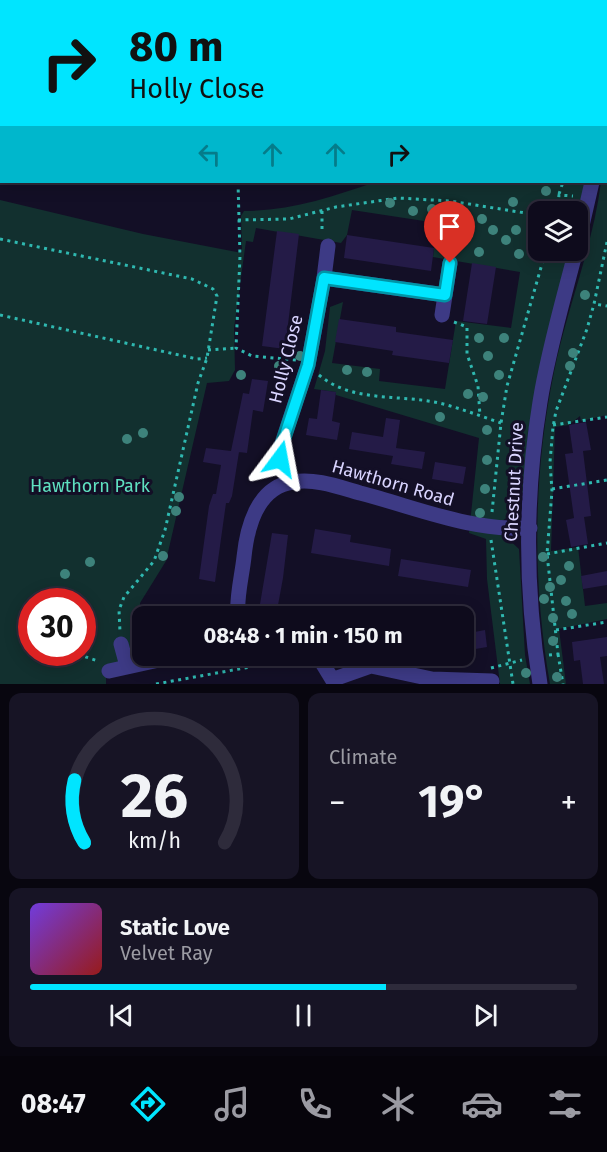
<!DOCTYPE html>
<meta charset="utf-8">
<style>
body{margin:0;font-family:"Fira Sans",sans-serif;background:#171425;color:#f1f3f6;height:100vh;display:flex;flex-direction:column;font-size:22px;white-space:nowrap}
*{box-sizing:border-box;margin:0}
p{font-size:20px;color:#9b9ba3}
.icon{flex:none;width:33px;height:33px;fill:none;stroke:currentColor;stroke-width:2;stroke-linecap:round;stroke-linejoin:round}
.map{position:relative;height:684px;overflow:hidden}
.details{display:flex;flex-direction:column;gap:9px;padding:9px;background:#08060f;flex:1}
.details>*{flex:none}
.guide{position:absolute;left:0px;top:0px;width:608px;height:183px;box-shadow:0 3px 15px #0003,0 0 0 2px #2e2b3b;background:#00e5ff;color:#111;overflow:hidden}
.fabs{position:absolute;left:528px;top:201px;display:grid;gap:12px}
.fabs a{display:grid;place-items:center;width:60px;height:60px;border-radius:12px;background:#0e0b1c;box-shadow:0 3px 15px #0003,0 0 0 2px #2e2b3b;font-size:30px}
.speed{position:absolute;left:18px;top:588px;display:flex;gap:12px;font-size:30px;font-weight:700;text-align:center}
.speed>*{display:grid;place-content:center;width:78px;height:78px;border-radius:50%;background:#0e0b1c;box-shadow:0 3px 15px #0003,0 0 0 2px #2e2b3b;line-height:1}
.speed .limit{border:9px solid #d22;background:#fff;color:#111}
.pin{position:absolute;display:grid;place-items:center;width:51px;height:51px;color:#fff;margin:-62px -26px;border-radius:50% 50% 50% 0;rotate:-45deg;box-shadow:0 0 6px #0007}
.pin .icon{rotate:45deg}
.me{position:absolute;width:66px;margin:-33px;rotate:13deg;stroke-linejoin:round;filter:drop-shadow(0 0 4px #0008)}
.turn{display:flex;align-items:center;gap:21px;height:126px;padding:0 30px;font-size:27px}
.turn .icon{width:78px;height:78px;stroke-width:2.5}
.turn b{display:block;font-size:42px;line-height:51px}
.lanes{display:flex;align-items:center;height:57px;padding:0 30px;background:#0003;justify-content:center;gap:30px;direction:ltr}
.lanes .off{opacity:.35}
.big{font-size:45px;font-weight:700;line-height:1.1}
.details .tile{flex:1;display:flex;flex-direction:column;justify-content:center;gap:9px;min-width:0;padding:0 21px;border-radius:12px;background:#171425}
.details .dial{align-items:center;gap:0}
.dial svg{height:156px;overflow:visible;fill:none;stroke:#2e2b3b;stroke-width:7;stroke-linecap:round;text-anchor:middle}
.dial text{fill:#f1f3f6;stroke:none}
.song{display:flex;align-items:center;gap:18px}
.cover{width:72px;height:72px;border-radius:9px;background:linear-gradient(135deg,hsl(260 70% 55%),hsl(0 70% 35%))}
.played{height:6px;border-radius:3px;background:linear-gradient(90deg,#00e5ff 65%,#2e2b3b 65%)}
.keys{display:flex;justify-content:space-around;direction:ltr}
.heat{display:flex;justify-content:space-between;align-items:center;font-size:33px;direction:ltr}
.details .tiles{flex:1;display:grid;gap:9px;grid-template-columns:1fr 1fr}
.tile:last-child{grid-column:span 2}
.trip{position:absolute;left:132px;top:606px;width:342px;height:60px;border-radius:12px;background:#0e0b1c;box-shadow:0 3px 15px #0003,0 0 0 2px #2e2b3b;font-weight:700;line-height:60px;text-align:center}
.menu{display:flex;height:96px;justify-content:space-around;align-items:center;background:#06040b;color:#9b9ba3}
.menu .icon{width:42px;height:42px}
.menu .selected{color:#00e5ff}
.menu b{font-size:27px;color:#f1f3f6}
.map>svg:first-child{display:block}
.green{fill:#12302f;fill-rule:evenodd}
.building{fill:#241b47}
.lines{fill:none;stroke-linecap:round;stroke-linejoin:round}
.path{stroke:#2fb8b0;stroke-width:3;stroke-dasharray:3 4.5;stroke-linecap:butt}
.minor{stroke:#3d3a85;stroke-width:15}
.tree{fill:#3d827b}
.route-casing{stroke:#0095a6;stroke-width:15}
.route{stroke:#00e5ff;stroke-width:10}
.labels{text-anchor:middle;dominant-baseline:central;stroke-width:6;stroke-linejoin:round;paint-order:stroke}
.street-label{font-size:18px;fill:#d9d4ff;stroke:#130f26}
.park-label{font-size:18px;fill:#5fe0c0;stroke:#130f26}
</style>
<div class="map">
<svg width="607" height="684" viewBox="0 0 607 684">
<rect width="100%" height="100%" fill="#130f26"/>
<path class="green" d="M607,125V415L581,421L580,416L569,425L555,427L551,551L578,547L585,606L607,603V619L559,629L566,684H550C532,581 533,474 554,372C567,308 593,246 601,182H606Z
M375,182H587L578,235V212H538V250L574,251L528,431L524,492L521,493L516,511L502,521V533L519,549L525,655L530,684H500L487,579L486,539L469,533L479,438L336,395V392L314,389L325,351L330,307L343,302L332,363L380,369L379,381L445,389L456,321L511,328L520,272L433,257L437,223L352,210L347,235L341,243L256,228L253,242L246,241L234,328L235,370L229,381L207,383L166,561L140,603L142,648L133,651L131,671L106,676V684H0V200L143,234L242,253L241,216L244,211C290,211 332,197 375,182ZM32,602H82V652H32Z"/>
<path class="building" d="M277,231L299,234L285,349L262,346Z
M347,235L434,248L431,271L344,258Z
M472,263L496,267L487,324L463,321Z
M339,319L396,327V332L453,340L449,363L392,355L393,351L335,342Z
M252,379L268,381L263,412L253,410L247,453L231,451L243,393L249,394Z
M321,390L336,392L332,421L340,423L337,440L306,435L309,418L317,419Z
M386,418L400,420L396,448L425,452L422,469L391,464L393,456L349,449L352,432L383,437Z
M586,422L591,450L583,451L591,516L584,517L588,544L571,547L566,520L574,518L565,454L580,452L573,453L569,425Z
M206,448L239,452L232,496L229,503H226L215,582L199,579L209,506L213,494H216L221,465L203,462Z
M435,462L466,467L463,484L432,479Z
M315,529L351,535L350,542L391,549L389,566L311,553Z
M272,533L288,535L283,578L276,616H258Z
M401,559L471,570L468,587L398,576Z
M607,571V585L583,589L581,576Z
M485,630L487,647L464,651V634Z
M607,637V656L600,657L604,684H583L580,660L574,661L572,642Z"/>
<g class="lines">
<path class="path" d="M571,0V2
M606,20H607
M238,182L240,256L236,348L252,356L296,360
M559,194L563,182
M322,211V233
M557,212L559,195L573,196
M238,220L289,219L336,207L398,198L450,201L538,215
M0,239L192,279L213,289L217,296L207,358L198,383L165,530L154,561L124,597L119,610L120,632
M607,242L594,304L607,306
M0,315L197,359L207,358
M454,322L467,327V354L478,386L480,416
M208,350L236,348
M319,375C352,403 400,394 439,403C460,408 480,416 501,423
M553,425L607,417
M552,489L607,480
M492,512L501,423L507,386L546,250
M491,540L513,684
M547,554L607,543
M32,624L28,640L32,647
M556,630L607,622
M37,652H50
M71,652L98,661
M558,654L563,684
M549,655L558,654L547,554L552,491L550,462L553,427L556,411L587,329L594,304
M491,668L522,660
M156,684L305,657"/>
<path class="minor" d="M333,0L334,2
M536,0L537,2
M588,0L589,2
M520,2L523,0
M0,57L2,58
M578,243L592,182
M324,278L328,246
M442,315L450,263
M291,482L280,460L282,443L308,365L324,278L445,295
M238,616C236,598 242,576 244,557C247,528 257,487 293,482C315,478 339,487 360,493C418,508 470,531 530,528
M121,644L127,666
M318,656L335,684
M109,671L177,656
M334,679L371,666L432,679L492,681
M540,684C525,591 525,494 540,402C548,351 563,301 576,250"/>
</g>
<g class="tree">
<circle cx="546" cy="191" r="5"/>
<circle cx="513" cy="202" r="5"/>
<circle cx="390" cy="203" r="5"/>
<circle cx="432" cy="209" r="5"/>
<circle cx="413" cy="211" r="5"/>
<circle cx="463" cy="219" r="5"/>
<circle cx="482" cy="219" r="5"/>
<circle cx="448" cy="226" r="5"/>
<circle cx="493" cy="230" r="5"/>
<circle cx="516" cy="230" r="5"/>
<circle cx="506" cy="240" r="5"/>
<circle cx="456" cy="243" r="5"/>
<circle cx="479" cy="252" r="5"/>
<circle cx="519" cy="254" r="5"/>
<circle cx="585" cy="295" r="5"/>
<circle cx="479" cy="338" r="5"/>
<circle cx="504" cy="338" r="5"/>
<circle cx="573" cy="353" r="5"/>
<circle cx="300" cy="356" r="5"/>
<circle cx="488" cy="356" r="5"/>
<circle cx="279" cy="366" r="5"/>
<circle cx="570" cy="366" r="5"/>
<circle cx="347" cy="370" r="5"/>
<circle cx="367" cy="372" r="5"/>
<circle cx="241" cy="375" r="5"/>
<circle cx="499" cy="375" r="5"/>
<circle cx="468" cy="394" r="5"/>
<circle cx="483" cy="397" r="5"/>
<circle cx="440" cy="417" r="5"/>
<circle cx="487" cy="430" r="5"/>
<circle cx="143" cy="433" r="5"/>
<circle cx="127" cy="439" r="5"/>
<circle cx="487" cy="460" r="5"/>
<circle cx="485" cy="489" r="5"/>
<circle cx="179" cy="497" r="5"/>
<circle cx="176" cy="511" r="5"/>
<circle cx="480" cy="513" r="5"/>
<circle cx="163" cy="556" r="5"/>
<circle cx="543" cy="557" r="5"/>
<circle cx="90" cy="562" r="5"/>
<circle cx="569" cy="566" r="5"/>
<circle cx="65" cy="574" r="5"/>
<circle cx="561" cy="580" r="5"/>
<circle cx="550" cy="587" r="5"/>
<circle cx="544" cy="599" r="5"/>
<circle cx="566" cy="601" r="5"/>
<circle cx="572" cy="614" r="5"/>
<circle cx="553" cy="618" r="5"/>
<circle cx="553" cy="641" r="5"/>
<circle cx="526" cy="673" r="5"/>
<circle cx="557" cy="677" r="5"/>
</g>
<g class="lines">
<g class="route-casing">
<path id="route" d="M280,459L282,444L308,365L324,278L445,295L450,263"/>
</g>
<use href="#route" class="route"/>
</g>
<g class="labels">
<g class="street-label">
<text transform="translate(286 359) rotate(-76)">Holly Close</text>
<text transform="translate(514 482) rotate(-87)">Chestnut Drive</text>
<text transform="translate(393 483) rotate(16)">Hawthorn Road</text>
</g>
<g class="park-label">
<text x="90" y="486">Hawthorn Park</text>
</g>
</g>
</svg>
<div class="fabs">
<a><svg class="icon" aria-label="layers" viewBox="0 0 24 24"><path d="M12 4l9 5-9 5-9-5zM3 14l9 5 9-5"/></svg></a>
</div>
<div class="speed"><div class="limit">30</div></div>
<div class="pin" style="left:450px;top:263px;background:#d93025"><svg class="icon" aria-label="arrive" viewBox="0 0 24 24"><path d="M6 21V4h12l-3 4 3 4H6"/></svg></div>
<svg class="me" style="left:280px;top:459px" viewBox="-20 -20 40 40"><path d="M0-17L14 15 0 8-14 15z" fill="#00e5ff" stroke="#fff" stroke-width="4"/></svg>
<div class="trip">08:48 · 1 min · 150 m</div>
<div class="guide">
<div class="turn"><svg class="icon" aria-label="right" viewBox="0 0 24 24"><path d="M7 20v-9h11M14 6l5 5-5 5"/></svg><div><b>80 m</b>Holly Close</div></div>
<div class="lanes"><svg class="icon off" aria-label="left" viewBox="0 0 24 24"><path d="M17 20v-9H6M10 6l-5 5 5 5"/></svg><svg class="icon off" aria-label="ahead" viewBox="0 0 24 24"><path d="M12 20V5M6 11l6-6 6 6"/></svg><svg class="icon off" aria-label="ahead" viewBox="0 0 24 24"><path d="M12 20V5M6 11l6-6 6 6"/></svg><svg class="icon" aria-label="right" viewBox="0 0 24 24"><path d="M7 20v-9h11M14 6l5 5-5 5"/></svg></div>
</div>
</div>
<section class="details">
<div class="tiles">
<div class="tile dial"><svg viewBox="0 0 100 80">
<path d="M14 69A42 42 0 1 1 86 69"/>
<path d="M14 69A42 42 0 0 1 9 37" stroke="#00e5ff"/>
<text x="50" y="56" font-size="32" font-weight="700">26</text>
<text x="50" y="72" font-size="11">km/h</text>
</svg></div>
<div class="tile"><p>Climate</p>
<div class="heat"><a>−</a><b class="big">19°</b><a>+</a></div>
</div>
<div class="tile">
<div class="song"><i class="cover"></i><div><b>Static Love</b><p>Velvet Ray</p></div></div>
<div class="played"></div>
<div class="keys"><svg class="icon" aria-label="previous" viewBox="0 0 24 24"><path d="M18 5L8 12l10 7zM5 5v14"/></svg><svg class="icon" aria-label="pause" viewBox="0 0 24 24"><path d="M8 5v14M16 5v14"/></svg><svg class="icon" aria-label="next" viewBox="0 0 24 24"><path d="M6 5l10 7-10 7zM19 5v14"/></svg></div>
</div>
</div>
</section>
<nav class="menu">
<b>08:47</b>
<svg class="icon selected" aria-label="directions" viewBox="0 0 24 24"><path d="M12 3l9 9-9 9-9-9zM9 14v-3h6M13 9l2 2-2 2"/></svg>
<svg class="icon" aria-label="music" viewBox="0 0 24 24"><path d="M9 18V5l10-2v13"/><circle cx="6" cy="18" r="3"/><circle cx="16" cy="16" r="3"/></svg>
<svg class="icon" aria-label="phone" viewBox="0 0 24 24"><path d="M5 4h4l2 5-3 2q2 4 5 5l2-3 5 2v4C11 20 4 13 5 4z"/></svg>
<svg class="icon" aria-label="climate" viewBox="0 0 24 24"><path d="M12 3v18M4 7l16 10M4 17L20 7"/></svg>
<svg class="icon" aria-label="car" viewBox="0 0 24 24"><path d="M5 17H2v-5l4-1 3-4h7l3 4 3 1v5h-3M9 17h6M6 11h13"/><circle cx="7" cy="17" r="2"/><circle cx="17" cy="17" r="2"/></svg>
<svg class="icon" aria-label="filters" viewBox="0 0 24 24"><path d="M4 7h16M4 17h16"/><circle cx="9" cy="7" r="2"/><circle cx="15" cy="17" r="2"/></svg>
</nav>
